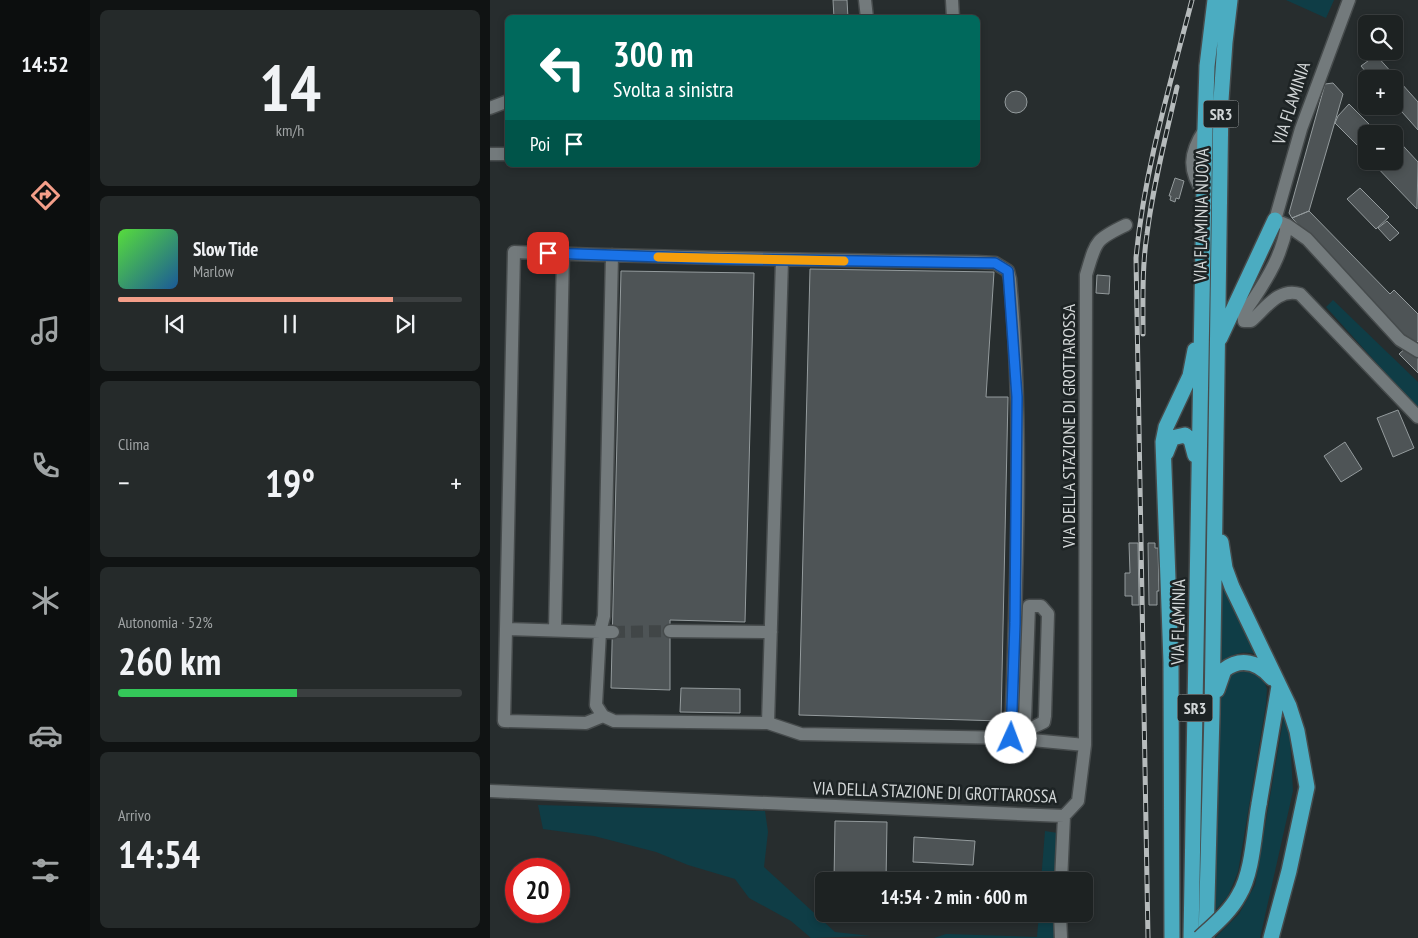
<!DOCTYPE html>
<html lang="it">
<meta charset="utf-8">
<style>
body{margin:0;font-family:"PT Sans Narrow",sans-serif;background:#252a2a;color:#f1f3f6;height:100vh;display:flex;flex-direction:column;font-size:19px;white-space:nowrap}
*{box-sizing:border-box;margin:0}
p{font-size:16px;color:#a0a4a5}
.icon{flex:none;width:28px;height:28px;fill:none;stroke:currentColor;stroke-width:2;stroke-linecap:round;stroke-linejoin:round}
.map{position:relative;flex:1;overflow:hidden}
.details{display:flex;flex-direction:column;gap:10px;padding:10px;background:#101313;width:400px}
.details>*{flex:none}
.banner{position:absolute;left:15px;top:15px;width:475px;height:152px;border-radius:8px;box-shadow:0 2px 8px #0003,0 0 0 1px #3b3f40;background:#00695c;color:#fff;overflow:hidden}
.buttons{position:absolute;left:868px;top:15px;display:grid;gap:10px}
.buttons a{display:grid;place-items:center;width:45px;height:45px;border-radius:8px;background:#1d2222;box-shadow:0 2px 8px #0003,0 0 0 1px #3b3f40;font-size:25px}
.speed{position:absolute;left:15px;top:858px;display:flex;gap:10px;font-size:25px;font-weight:700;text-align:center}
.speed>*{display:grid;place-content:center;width:65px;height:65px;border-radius:50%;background:#1d2222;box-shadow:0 2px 8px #0003,0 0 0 1px #3b3f40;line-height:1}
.speed .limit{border:8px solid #d22;background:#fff;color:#111}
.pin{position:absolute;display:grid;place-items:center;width:42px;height:42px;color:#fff;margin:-21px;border-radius:10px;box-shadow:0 2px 8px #0006}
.me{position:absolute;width:55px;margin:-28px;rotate:2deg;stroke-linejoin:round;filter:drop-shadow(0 0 4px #0008)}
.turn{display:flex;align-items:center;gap:18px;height:105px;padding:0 25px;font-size:22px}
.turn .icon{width:65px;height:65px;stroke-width:2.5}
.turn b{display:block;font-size:35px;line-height:42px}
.then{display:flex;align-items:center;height:48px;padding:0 25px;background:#0003;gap:10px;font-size:19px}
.big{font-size:38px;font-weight:700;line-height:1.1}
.details .widget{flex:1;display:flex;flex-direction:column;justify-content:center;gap:8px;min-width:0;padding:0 18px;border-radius:8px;background:#252a2a}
.details .dial{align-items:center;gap:0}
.dial b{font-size:65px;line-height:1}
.song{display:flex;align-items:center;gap:15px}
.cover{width:60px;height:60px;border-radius:8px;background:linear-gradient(135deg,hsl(110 70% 55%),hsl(210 70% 35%))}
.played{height:5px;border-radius:2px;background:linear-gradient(90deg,#f49e89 80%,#3b3f40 80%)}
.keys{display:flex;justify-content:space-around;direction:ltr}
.heat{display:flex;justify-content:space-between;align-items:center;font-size:28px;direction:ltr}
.charge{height:8px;border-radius:4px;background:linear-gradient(90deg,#34c759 52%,#3b3f40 0)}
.trip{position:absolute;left:325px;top:872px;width:278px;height:50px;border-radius:8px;background:#1d2222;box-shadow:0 2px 8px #0003,0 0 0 1px #3b3f40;font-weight:700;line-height:50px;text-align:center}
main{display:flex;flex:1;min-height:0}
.tab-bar{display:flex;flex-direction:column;width:90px;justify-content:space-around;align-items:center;background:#0c0e0e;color:#a0a4a5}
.tab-bar .icon{width:35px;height:35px}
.tab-bar .current{color:#f49e89}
.tab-bar b{font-size:22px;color:#f1f3f6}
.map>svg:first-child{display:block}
.green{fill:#0f3d46}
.building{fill:#4e5456;stroke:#949b9d}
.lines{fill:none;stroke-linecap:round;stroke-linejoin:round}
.minor-tunnel{stroke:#414647;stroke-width:12;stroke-dasharray:12 6;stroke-linecap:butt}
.minor-casing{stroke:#464b4c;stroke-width:15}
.highway-casing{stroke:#464b4c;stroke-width:18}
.minor{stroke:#737a7c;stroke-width:12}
.highway{stroke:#4bacc1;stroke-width:15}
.rail-casing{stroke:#b6bbbc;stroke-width:5}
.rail{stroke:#1d2324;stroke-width:3;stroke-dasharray:9;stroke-linecap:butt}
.highway-bridge-casing{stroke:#464b4c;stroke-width:18;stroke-linecap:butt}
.highway-bridge{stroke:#4bacc1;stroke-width:15}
.route-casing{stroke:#114b97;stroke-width:12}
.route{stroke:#1a73e8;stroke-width:9}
.slow{stroke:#f59e0b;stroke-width:9}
.labels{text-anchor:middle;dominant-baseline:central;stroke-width:5;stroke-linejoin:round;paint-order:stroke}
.shield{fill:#1d2324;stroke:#9ca0a1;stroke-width:1}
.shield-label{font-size:16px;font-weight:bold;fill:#d2d6d7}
.street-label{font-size:18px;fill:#d2d6d7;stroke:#1d2324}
</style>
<main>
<nav class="tab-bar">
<b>14:52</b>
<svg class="icon current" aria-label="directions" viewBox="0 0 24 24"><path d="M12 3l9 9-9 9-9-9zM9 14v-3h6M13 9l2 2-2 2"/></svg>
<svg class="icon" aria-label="music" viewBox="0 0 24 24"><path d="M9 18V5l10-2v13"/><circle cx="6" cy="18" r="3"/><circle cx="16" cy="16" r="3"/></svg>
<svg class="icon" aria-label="phone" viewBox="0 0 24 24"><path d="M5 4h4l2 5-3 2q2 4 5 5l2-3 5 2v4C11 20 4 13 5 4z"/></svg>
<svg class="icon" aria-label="climate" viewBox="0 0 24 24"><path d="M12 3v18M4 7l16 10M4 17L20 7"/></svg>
<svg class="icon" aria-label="car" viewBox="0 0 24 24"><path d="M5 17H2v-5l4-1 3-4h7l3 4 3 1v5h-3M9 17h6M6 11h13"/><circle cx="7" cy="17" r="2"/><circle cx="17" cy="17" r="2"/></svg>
<svg class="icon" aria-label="filters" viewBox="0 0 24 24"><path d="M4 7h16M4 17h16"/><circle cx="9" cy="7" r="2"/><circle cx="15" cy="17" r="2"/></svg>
</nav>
<section class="details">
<div class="widget dial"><b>14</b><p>km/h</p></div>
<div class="widget">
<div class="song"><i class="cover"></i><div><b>Slow Tide</b><p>Marlow</p></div></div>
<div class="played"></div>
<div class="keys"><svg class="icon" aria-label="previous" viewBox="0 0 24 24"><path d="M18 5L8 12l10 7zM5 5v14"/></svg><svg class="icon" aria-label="pause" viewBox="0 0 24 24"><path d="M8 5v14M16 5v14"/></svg><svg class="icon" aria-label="next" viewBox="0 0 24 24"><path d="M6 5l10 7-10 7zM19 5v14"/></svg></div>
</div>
<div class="widget"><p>Clima</p>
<div class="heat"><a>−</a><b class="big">19°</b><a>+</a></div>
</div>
<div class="widget"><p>Autonomia · 52%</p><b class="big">260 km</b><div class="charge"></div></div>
<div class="widget"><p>Arrivo</p><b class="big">14:54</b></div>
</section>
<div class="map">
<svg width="928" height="938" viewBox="0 0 928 938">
<rect width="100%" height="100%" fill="#272d2e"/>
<path class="green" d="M796,0H844L836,18Z
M843,300L928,382V409L836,307Z
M731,582L768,655C752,649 741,654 729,666Z
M746,668L771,673L777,689L776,704L748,872L738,896L722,914L730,697L734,679Z
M795,709L800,737L803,791L770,938H725L749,914L765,885Z
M48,805L275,811L278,832L274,867L345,932L381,936L321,938L301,921L259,898L245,879L198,865L166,852L104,836L53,829Z
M555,831L568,833L567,881H551Z
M549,914H566L564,938H444L456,934L547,937Z"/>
<path class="building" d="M343,0H357L358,18H344Z
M886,55L928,102V130L904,103V79H882L871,66Z
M843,83L853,94L819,211L802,218L799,213L835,84Z
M515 102a11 11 0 1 1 22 0a11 11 0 1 1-22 0Z
M859,104L889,134H876V154L845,123L848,116Z
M904,136L928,162L927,209L881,161H904Z
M685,178L694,181L689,199L686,198L685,202L680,200L681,196H679Z
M870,188L899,217L886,229L857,199Z
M819,211L900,294L904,290L928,314V341L924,345L802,218Z
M897,221L909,233L900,241L888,228Z
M320,269L504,272L496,397H518L511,721L309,715Z
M131,271L264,273L255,622L180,620V690L121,688Z
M607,275L620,276L619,294L606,293Z
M917,347L928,358V373L909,354Z
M908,410L924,448L903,457L887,418Z
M855,442L872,469L851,482L834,456Z
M639,543H648L649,605H642V596H635V573H640Z
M658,543H665V548H668L669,591H667V605H659Z
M191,688L250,689V713L190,712Z
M345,821L397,822L396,881H344Z
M424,837L485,841L483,865L423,862Z
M423,878L476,881H423Z
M344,914H395V918L344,917Z"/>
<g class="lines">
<path class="minor-tunnel" d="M123,632L180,631"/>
<g class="minor-casing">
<path id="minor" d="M375,0L377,18
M462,0L463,18
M859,0L811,129L785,220L797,225L817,239L910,340L928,351
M0,108L18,101
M0,154H18
M715,195C697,171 699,153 715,129
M797,225C792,254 779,276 763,300C759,306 752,313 754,321H761C775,309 789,287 810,294L928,417
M122,255L114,616L110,632H123
M292,260L278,723L124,721L113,716L106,705L110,632L16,629L24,252C178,258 332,260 486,262L505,263L518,271L520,279C534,431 526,585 521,738L554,722L555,716L558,614L551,606H539L535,720L521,738
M16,629L14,721L96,723L113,716
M65,630L73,254
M180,631L281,632
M278,723L311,734L521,738L595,745
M0,791L574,816L588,801L595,745L596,275C606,242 604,240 636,225
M571,881L574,816
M570,914L571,938"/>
</g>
<g class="highway-casing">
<path id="highway" d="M730,338L785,220
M676,453L682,438L695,435L701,440L705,455
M731,542L735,568L742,587L799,706L807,731L817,787L799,871L781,938
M727,690L734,670C751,657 768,662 782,678
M769,804L789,686
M682,938L681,662L673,442L676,427L700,376L705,350
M701,938L715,129L717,66L725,0
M716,938L722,714L731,100L735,42L740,0"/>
</g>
<use href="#minor" class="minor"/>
<use href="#highway" class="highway"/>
<g class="rail-casing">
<path id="rail" d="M653,334C653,301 652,267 657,234C663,185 676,136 687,87
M658,938L646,258C654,171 680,85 702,0"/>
</g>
<use href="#rail" class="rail"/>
<g class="highway-bridge-casing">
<path id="highway-bridge" d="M710,938C724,925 740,912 749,895C763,872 764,831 769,804"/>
</g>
<use href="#highway-bridge" class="highway-bridge"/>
</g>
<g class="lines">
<g class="route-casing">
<path id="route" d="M58,253L229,259L505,263L518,271L527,397L525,623L521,738"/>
</g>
<use href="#route" class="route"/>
<path class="slow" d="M168,257L354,261"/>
</g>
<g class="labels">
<g class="shield">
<rect x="713.5" y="100.5" width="35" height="27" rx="4"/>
<rect x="687.5" y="694.5" width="35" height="27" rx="4"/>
</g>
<g class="shield-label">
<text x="731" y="114">SR3</text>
<text x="705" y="708">SR3</text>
</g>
<g class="street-label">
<text transform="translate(801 103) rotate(-72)">VIA FLAMINIA</text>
<text transform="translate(711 215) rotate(-89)">VIA FLAMINIA NUOVA</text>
<text transform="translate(578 426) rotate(-90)">VIA DELLA STAZIONE DI GROTTAROSSA</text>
<text transform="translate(688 622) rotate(-89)">VIA FLAMINIA</text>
<text transform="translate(445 792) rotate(2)">VIA DELLA STAZIONE DI GROTTAROSSA</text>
</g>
</g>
</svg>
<div class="buttons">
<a><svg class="icon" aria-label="search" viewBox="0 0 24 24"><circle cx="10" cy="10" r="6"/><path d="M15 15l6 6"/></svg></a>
<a>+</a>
<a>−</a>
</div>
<div class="speed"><div class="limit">20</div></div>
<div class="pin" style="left:58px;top:253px;background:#d93025"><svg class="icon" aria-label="arrive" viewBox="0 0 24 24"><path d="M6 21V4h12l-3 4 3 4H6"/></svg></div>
<svg class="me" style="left:521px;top:738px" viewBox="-20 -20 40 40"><circle r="19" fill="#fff"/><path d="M0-13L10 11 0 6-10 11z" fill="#1a73e8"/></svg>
<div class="trip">14:54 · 2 min · 600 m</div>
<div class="banner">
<div class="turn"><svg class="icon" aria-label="left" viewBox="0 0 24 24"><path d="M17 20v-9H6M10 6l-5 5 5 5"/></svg><div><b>300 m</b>Svolta a sinistra</div></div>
<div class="then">Poi<svg class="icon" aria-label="arrive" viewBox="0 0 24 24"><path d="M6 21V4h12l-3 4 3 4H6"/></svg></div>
</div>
</div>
</main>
